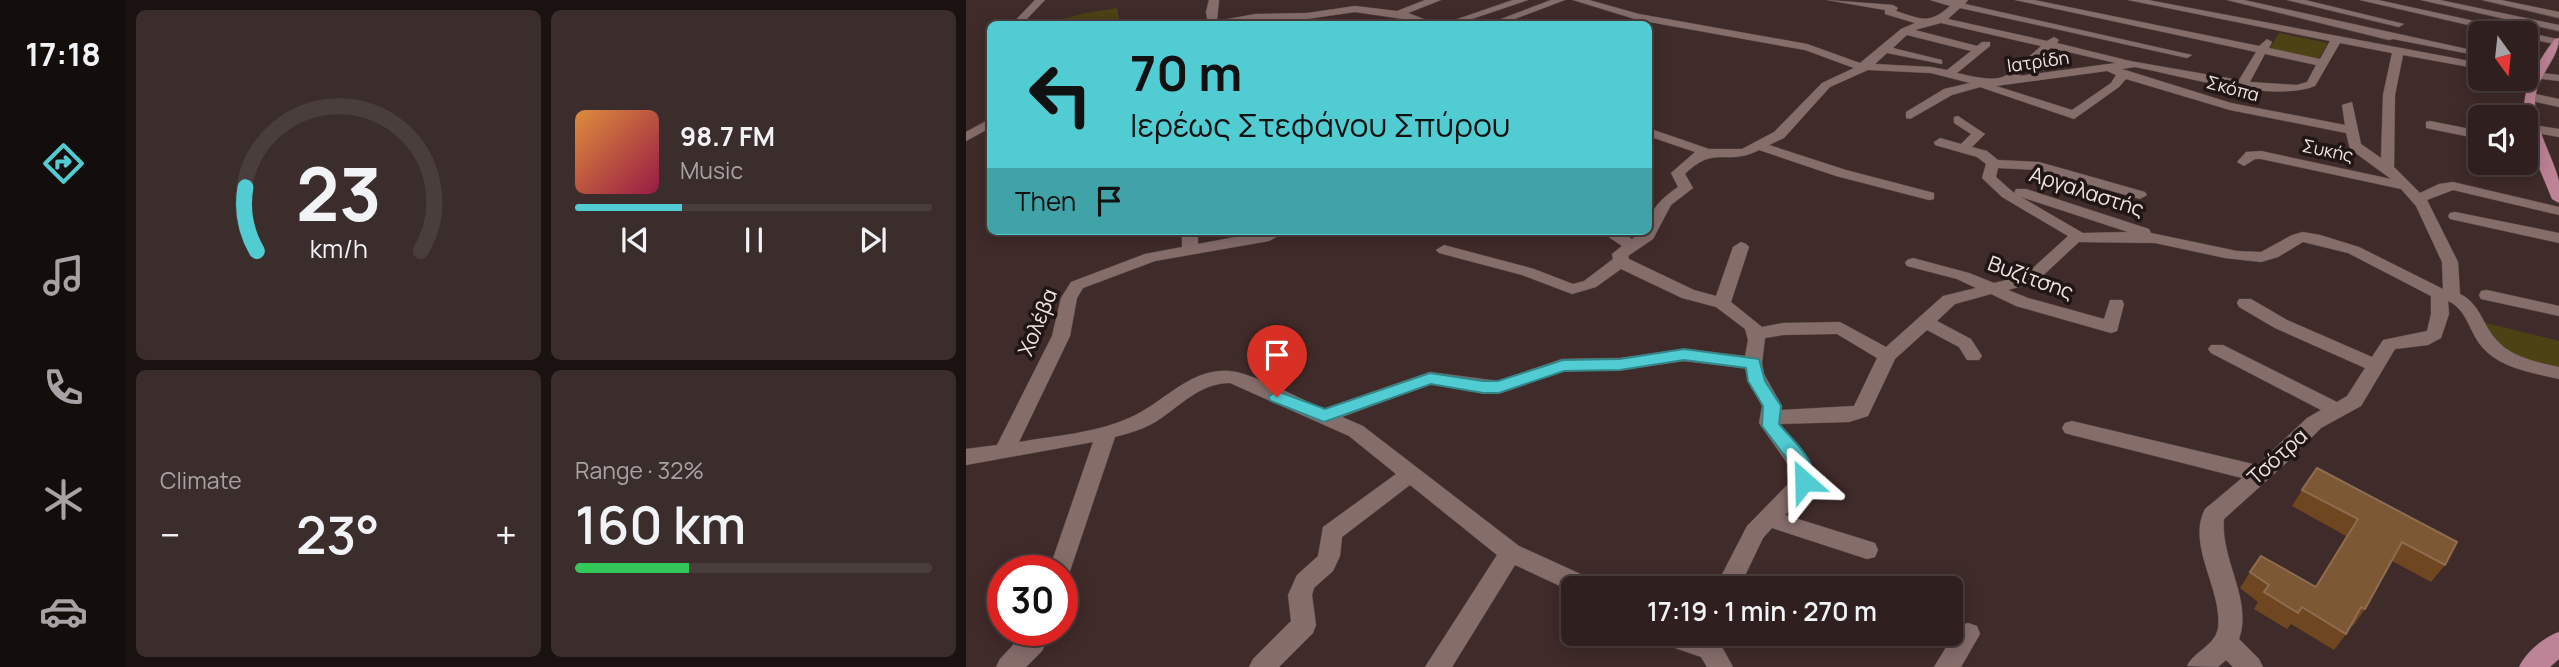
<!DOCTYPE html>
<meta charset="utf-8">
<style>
body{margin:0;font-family:Manrope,sans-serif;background:#3b2d2c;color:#f1f3f6;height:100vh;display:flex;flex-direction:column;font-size:26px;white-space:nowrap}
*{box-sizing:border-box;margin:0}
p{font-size:23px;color:#a7a3a4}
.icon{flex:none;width:38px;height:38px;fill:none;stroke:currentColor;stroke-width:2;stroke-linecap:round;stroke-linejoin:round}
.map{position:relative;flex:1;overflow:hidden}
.drawer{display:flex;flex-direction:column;gap:10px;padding:10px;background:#1a1211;width:840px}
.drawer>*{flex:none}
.banner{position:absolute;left:21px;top:21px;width:665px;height:214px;border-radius:10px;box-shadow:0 4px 18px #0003,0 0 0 2px #4a3e3d;background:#51ccd2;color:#111;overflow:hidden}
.needle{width:46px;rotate:165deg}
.fabs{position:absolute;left:1502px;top:21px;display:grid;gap:14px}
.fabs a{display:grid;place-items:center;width:70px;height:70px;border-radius:10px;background:#2f201f;box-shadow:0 4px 18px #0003,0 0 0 2px #4a3e3d;font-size:35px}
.speed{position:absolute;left:21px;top:555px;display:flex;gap:14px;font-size:35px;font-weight:700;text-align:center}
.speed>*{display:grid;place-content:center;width:91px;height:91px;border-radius:50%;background:#2f201f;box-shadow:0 4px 18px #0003,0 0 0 2px #4a3e3d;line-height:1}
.speed .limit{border:10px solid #d22;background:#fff;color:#111}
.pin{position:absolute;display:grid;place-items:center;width:60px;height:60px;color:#fff;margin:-72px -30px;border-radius:50% 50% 50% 0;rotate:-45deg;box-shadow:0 0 7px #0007}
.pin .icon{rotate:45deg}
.me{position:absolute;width:77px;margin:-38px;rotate:335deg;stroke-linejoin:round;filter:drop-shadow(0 0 5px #0008)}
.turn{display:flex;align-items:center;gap:24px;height:147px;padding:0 28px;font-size:32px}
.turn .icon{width:91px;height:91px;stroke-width:2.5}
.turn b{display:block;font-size:49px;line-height:60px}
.then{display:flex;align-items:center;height:66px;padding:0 28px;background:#0003;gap:14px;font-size:26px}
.big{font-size:52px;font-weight:600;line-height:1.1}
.drawer .card{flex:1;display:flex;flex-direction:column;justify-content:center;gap:10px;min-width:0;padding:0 24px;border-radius:10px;background:#3b2d2c}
.drawer .dial{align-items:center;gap:0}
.dial svg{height:182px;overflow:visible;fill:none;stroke:#4a3e3d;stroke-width:7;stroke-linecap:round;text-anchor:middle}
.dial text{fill:#f1f3f6;stroke:none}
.song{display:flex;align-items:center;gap:21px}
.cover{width:84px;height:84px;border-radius:10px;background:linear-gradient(135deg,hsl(30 70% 55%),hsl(340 70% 35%))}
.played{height:7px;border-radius:4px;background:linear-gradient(90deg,#51ccd2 30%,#4a3e3d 30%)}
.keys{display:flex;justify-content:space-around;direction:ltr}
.heat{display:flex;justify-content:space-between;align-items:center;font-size:38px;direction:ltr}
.charge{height:10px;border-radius:5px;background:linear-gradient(90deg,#34c759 32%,#4a3e3d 0)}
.drawer .tiles{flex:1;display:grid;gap:10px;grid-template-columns:repeat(2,1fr)}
.trip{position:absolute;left:595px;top:576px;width:402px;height:70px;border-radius:10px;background:#2f201f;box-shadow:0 4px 18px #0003,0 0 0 2px #4a3e3d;font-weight:600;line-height:70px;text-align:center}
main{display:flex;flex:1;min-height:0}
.tab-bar{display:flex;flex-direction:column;width:126px;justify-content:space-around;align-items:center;background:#130d0c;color:#a7a3a4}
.tab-bar .icon{width:49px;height:49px}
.tab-bar .on{color:#51ccd2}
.tab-bar b{font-size:32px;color:#f1f3f6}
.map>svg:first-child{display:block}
.green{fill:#4c4214}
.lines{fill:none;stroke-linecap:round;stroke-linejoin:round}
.minor-casing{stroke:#5a4a47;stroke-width:1}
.major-casing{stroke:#5a4a47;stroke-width:1}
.minor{fill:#856d6a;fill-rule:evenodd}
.major{fill:#bd8396;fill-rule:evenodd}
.wall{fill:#6e4720}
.building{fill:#7c5835;stroke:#8e6d50;stroke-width:2}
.route{fill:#51ccd2;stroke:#358588;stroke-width:2}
.labels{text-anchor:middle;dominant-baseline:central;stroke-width:7;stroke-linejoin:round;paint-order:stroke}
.far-street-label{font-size:18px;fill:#f0e3e1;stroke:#201615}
.street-label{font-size:21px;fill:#f0e3e1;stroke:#201615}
</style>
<main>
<nav class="tab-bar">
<b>17:18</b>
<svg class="icon on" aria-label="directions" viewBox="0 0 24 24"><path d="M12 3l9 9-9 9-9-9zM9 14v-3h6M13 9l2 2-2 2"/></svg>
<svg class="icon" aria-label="music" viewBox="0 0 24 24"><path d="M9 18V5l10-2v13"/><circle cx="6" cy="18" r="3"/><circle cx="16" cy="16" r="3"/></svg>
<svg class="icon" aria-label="phone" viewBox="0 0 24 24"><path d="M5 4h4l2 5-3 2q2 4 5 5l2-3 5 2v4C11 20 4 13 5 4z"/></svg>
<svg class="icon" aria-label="climate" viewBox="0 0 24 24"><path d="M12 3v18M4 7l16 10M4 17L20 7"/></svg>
<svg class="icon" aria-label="car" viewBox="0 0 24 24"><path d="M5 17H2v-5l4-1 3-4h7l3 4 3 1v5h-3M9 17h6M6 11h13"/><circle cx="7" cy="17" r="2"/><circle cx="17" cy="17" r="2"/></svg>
</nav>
<section class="drawer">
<div class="tiles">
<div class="card dial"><svg viewBox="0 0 100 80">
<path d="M14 69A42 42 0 1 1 86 69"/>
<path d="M14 69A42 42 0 0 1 9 41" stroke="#51ccd2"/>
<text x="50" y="56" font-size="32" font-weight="700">23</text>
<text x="50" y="72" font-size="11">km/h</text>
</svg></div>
<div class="card">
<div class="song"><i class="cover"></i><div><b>98.7 FM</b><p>Music</p></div></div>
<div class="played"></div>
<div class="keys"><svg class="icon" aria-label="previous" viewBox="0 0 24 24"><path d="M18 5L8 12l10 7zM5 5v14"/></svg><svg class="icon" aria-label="pause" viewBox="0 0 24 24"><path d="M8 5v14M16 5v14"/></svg><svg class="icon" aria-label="next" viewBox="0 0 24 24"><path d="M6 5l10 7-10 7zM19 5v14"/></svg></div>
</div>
<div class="card"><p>Climate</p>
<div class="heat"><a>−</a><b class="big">23°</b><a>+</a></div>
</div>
<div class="card"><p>Range · 32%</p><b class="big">160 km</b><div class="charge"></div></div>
</div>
</section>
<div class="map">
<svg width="1593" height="667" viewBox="0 0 1593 667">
<rect width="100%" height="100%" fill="#3f2b29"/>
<path class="green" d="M151,8L154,24H77L120,13Z
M1313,33L1362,43L1352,60L1303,50Z
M1520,323L1593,341V370C1558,361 1536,358 1520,323Z"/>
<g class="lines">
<g class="minor-casing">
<path id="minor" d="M69,0H79L56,24H46Z
M243,0H253L251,21L289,14L341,13L389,6L431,11L459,0H475L442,13L471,24L389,12L341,19L242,24L240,12Z
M547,0H562L491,24H477Z
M585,0H599L535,24H522Z
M607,0H623L673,14L841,44L894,63L935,29L949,23L919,14V10L861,0L927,5L932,8L930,11C955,19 963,25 984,6L964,0H1002L999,4L1226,55L1221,58L994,8L982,19L1081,41L1088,37L1093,40L1091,43L1164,61L1273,80L1290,52L1049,0H1068L1293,46L1301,39L1306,42L1303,48L1354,59L1364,41L1162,0H1182L1514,63V69L1437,55L1429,95L1428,167L1454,193L1473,184L1487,182L1593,207V215L1487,190L1461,200L1492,262L1494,294C1513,303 1516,322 1528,337C1543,357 1570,362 1593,367V379C1568,373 1536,369 1517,348C1503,333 1502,310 1482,301L1483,314L1475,338L1462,345L1429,349L1395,406L1355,428L1319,464L1258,519C1254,559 1287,600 1273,639L1293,659L1297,667H1267L1260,660L1252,667L1221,666C1228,651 1249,646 1252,628C1257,590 1220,545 1239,509L1276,478L1106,435L1099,433L1096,428L1099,423L1106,421L1291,465L1341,418L1355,410L1245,353L1242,349L1245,345H1257L1371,402L1381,396L1399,368L1309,328L1273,307L1271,303L1273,299H1285L1321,320L1406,357L1417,340L1461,331L1465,314V296L1382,253L1337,242L1312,257L1295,262L1259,258L1189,243L1113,242L1070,282L1042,290L1062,298L1138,319L1144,300H1156L1158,304L1151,331L1145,333L1050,306L1025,294L989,304L971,321L1005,339L1016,356L1013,360H1001L993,347L961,330L929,359L902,416L883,422L813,424L848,471L845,487L819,515L909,543L912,550L909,557L901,559L806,528L797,538L773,588H749L781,526L828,478V473L793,423L796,406L779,368L718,361L654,370L597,371L533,393L465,384L376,417L397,426L553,546L630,581L634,588H607V592L549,565L486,667H459L531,555L444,485L376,537L374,556L367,571L348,588L346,595L350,625L347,633L313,667H283L287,659L325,621L322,595L331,575L352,556L357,527L430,474L383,436L264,383C234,383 214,406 191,421C178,429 164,433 149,437L102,577L96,579V570H83L127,442L0,465V449L31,445L86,336L95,298L105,282L179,254L216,247V231H232V244L301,231H321L303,241L189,261L117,288L111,298L104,336L53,442C88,436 130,433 163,418C197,404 223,368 263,371C285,372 334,399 357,409L464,372L532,381L596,359L654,358L718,349L779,356L782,340L779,329L750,307L716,298L655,269L630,287L606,294L556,275L473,253L470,250L478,245L568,269L607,284L618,281L647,259L646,254L656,246L634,231H653L666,239L677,231H682C682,210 696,198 712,187L705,173L729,152L682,136V128L743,149H776L808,132L856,83L888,68L839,50L672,20ZM975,23L1075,46C1037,79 1042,85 991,73L1024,46V42H1016L1011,46L949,30ZM941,35L1005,51L981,70L965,67L909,64L921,53L976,64V60L927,48ZM1374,43L1426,53L1417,95L1415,158L1395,144L1386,102L1376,105L1379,125L1265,103L1156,69L1169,67C1216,76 1306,103 1349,86ZM1085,48L1150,63L1053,76ZM1299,54L1350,65L1341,82L1331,85L1284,82ZM902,70L965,73L1004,83L978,89L940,112V118L944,119L986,95L1014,87L1108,119L1153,87L1160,79L1264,110L1380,133L1384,149L1425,179L1295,151L1280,152L1271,162L1278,166L1289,159H1295L1435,189L1450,206L1476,262L1477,289L1393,247L1354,235L1337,232L1326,235L1295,252L1271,251L1185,233L1183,229L1060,189H1050L1048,193L1030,177L1032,168L1072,170L1174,199L1181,195L1179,192L1073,162L1032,160L1021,151L1006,147L1019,134L992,116L988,117V123L1005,134L995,144L974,138L968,142L969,145L1011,157L1020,164L1016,178L1036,197L1102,236L1058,276L1028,283L1003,273L947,258L941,260L939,263L941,266L991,279L1010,288L977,296L920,347L874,322L817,323L796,327L765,302L783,247L780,244L775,242L767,247L750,296L728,290L663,259L662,256L687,239L705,205L727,188L719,174C749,144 761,167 793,150L870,176L963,200L968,199V193L880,170L803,145L818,138L864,87ZM1141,71L1150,75L1145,83L1106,110L1030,86ZM1055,197L1162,232L1117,233ZM871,334L911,358L888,406L815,410L816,406L798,374L796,363L799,338L817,335Z
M1261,0H1278L1510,51L1514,52V56L1427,39L1423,40Z
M1321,0H1339L1438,24L1433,27Z
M1394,0H1412L1591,39L1593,45L1559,38V33H1537Z
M1455,0H1474L1593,25V31Z
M1516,0H1535L1593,12V18Z
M1559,71L1593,75V81L1559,77Z
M1565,93L1593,99V107L1561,100L1559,97Z
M24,119V128L0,141V132Z
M1464,121L1514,131V139L1460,128V122Z
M1568,125L1593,129V137L1564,132V126Z
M1559,140L1578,144L1580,147L1573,151L1559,148Z
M1489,212L1593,233V243L1484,219L1482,216L1484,213Z
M1521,290L1593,306V316L1515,299L1513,295L1515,291Z
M1002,623L1011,626L1014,634L995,667H968L993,626Z
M61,630H85L76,651L60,667H30L34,659Z
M689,634H756V647L767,667H741L735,657L692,642Z"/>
</g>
<g class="major-casing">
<path id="major" d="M1593,38C1593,60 1569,76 1569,103C1570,132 1586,154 1593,181C1593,188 1593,196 1593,203L1586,199C1558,130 1539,103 1589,39Z
M1593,632V659L1584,667H1553C1560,652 1578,637 1593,632Z"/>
</g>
<use href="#minor" class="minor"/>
<use href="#major" class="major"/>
</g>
<path class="wall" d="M1336,490L1479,565L1465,582L1426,561L1399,609L1387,626L1385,625L1380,634L1368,650L1325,624L1321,629L1288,609L1292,602L1274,588L1284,572L1349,587L1380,536L1326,506Z"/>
<path class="building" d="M1351,468L1491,542L1479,565L1436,542L1399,609L1395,607L1380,634L1336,607L1332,613L1298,592L1303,585L1284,572L1295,556L1350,587L1392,519L1336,490Z"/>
<path class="route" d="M718,349L793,359L799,381L815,406L813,424C826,440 856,464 845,486L838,488L831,486L828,468L796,426L797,406L782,381L780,368L718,360L654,370L598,371L533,393H517L465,384L358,422L305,401L302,397L311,391L359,409L464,373L517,381H532L597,360L654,359Z"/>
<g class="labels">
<g class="far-street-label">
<text transform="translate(1072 61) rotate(-8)">Ιατρίδη</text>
<text transform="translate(1267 88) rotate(15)">Σκόπα</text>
<text transform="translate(1362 150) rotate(12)">Συκής</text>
</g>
<g class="street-label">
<text transform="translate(1121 191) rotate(18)">Αργαλαστής</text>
<text transform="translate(1065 277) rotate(20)">Βυζίτσης</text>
<text transform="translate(71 322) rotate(-68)">Χολέβα</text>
<text transform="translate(1311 456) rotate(-42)">Τσότρα</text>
</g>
</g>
</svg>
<div class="fabs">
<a><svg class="needle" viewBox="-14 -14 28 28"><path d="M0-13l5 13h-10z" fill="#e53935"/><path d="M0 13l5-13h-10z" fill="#a7a3a4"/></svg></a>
<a><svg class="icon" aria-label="sound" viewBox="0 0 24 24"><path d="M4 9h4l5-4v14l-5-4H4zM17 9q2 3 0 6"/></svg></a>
</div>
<div class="speed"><div class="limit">30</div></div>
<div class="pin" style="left:311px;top:397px;background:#d93025"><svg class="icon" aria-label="arrive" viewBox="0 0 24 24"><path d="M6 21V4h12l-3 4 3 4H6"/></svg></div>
<svg class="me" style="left:838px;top:481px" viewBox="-20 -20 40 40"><path d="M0-17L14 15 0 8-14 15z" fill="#51ccd2" stroke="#fff" stroke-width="4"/></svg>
<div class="trip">17:19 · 1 min · 270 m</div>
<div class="banner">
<div class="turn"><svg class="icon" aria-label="left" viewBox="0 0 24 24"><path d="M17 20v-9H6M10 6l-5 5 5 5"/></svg><div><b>70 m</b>Ιερέως Στεφάνου Σπύρου</div></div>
<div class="then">Then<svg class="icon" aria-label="arrive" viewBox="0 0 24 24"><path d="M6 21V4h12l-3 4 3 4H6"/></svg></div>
</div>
</div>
</main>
